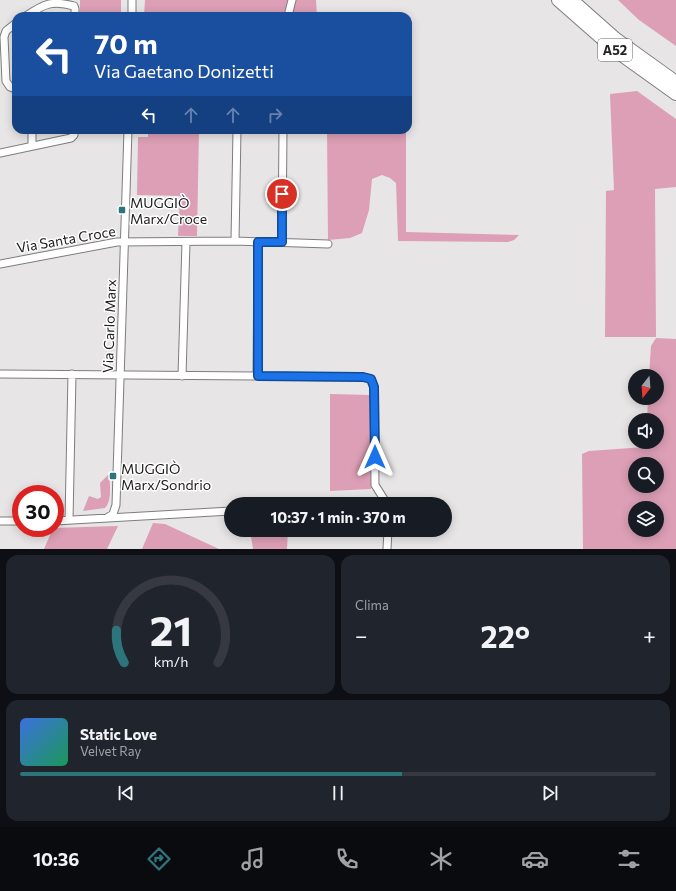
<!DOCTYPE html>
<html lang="it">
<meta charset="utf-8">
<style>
body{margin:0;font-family:Commissioner,sans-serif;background:#20242c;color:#f1f3f6;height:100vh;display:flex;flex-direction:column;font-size:15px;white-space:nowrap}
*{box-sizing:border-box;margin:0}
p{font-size:13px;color:#9ea1a6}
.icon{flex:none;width:22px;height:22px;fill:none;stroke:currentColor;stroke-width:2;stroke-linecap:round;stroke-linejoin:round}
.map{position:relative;height:549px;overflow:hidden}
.sheet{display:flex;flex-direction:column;gap:6px;padding:6px;background:#0d0f14;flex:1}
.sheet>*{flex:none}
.guide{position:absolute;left:12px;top:12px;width:400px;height:122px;border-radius:12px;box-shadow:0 2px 10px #0003;background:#1a4fa0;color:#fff;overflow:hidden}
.needle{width:26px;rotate:197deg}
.controls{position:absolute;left:628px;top:369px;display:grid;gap:8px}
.controls a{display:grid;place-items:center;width:36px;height:36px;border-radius:50%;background:#171b24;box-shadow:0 2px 10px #0003;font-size:20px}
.speed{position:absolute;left:12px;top:485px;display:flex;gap:8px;font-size:20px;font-weight:700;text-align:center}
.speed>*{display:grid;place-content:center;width:52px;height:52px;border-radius:50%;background:#171b24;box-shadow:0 2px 10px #0003;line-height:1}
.speed .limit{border:6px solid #d22;background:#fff;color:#111}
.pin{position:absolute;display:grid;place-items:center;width:34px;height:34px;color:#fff;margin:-17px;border:2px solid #fff;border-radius:50%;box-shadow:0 1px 4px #0007}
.me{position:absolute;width:44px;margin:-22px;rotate:0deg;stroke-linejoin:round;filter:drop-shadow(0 0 3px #0008)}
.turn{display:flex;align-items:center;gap:14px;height:84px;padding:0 16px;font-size:18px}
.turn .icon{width:52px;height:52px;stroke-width:2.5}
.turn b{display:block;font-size:28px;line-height:34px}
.lanes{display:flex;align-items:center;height:38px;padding:0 16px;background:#0003;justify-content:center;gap:20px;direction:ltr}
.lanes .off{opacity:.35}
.big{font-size:30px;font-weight:700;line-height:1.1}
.sheet .card{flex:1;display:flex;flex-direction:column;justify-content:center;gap:6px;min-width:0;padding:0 14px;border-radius:12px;background:#20242c}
.sheet .dial{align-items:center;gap:0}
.dial svg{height:104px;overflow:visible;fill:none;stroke:#363941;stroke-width:7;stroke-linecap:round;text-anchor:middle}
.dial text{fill:#f1f3f6;stroke:none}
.song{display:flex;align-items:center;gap:12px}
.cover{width:48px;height:48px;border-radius:6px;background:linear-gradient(135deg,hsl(220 70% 55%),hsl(150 70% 35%))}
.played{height:4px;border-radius:2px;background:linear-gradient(90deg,#2c757d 60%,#363941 60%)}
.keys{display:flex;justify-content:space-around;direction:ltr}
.heat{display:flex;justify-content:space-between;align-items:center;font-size:22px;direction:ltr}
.sheet .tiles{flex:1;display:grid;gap:6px;grid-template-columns:1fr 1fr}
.card:last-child{grid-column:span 2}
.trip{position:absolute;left:224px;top:497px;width:228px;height:40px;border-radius:20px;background:#171b24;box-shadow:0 2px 10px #0003;font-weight:700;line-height:40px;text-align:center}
.dock{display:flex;height:64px;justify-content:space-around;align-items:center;background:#090b0e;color:#9ea1a6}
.dock .icon{width:28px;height:28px}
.dock .selected{color:#2c757d}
.dock b{font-size:18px;color:#f1f3f6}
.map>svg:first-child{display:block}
.green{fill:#dc9fb5;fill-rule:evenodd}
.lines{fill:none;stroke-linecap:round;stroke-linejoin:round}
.street-casing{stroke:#7f7c7d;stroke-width:9}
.highway-casing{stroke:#7f7c7d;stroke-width:14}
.street{stroke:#fff;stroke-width:7}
.highway{stroke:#fff;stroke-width:12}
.route-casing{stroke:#114b97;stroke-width:10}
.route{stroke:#1a73e8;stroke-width:7}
.poi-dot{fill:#2c757d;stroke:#fff;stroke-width:1.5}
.labels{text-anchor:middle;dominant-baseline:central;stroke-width:3;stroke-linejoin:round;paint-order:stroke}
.shield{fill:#fff;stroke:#646464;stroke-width:1}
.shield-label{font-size:13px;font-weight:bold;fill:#222121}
.poi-label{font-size:14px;fill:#222121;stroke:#fff;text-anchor:start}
.street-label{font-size:14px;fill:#222121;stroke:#fff}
</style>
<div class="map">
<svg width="676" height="549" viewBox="0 0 676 549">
<rect width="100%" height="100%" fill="#e8e5e6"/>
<path class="green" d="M80,0H121V16H80Z
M145,0H316L317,16H144Z
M618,0H676V46L639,20Z
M637,91L676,119V187L655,189L656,337H605L606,191L614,190L610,94Z
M148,130H199L197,236H178L180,196L137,195L138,137H148Z
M327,130H406V232L519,235L514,240L508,242L398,241L396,183L390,178L382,175L372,179L369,210L362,233L350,238L328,240Z
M656,338L676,339V549H583L582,454L589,451L645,447L646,442H657V420H647L648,398H657V376H649L651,346ZM635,464H657V486H635ZM635,508H657V530H635Z
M330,394L370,395L371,489L330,491Z
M109,474C110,484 112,501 105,508L83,511L89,496L98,499L101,497L100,483Z
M153,523L165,524L219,549H142Z
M118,526L107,549H44L53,528Z
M250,530H288L287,549H253Z"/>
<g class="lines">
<g class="street-casing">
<path id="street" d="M26,16C44,4 52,0 74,6L75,9V16
M132,16V0
M288,16L292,0
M16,23L6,31L4,37L6,81L10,87L16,89
M32,130V146
M0,153L71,138L74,135V130
M235,241L237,130
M282,242L283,130
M0,264L117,242L235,241L328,244
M0,374L363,377L371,379L374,387L375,485L387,504
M182,376L186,242
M257,376L258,242
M107,518L113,514L116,505L128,130
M69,520L72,374
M0,521H21
M55,521L231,511
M387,549L388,530"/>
</g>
<g class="highway-casing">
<path id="highway" d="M558,0L616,51L676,94
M572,0L616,39L676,82"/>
</g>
<use href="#street" class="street"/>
<use href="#highway" class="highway"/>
</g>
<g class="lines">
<g class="route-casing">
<path id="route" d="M282,194V242H258V376L363,377L371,379L374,387L375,457"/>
</g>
<use href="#route" class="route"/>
</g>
<g class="poi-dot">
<rect x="118" y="206" width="8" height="8" rx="2"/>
<rect x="109" y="472" width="8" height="8" rx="2"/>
</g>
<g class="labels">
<rect class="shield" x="598" y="39" width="34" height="22" rx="3"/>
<g class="shield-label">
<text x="615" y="50">A52</text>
</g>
<g class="poi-label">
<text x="130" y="202">MUGGIÒ<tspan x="130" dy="16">Marx/Croce</tspan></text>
<text x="121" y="468">MUGGIÒ<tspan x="121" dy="16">Marx/Sondrio</tspan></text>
</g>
<g class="street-label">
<text transform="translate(66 239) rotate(-10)">Via Santa Croce</text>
<text transform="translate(109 326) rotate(-88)">Via Carlo Marx</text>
</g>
</g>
</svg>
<div class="controls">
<a><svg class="needle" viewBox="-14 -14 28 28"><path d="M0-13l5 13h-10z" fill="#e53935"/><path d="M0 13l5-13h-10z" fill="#9ea1a6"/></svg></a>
<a><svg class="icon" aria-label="sound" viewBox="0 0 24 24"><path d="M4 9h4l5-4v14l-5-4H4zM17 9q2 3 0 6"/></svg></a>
<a><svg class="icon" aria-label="search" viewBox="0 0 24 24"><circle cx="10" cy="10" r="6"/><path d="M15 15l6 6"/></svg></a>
<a><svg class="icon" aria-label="layers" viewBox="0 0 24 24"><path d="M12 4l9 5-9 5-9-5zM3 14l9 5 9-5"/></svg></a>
</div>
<div class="speed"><div class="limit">30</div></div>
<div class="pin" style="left:282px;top:194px;background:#d93025"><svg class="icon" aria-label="arrive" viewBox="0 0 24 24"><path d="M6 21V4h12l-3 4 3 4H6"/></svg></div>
<svg class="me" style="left:375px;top:457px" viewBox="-20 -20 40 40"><path d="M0-17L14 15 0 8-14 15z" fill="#1a73e8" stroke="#fff" stroke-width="4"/></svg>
<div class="trip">10:37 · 1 min · 370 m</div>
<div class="guide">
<div class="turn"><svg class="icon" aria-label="left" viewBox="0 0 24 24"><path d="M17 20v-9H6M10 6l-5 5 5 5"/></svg><div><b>70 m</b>Via Gaetano Donizetti</div></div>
<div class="lanes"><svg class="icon" aria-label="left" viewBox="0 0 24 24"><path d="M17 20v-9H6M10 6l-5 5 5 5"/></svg><svg class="icon off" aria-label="ahead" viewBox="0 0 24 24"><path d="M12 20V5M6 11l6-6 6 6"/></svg><svg class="icon off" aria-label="ahead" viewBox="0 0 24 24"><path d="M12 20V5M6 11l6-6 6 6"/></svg><svg class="icon off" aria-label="right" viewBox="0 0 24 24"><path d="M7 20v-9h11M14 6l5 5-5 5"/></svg></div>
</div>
</div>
<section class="sheet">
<div class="tiles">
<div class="card dial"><svg viewBox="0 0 100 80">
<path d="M14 69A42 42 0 1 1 86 69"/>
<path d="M14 69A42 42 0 0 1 8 44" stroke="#2c757d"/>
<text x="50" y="56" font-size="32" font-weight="700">21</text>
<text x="50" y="72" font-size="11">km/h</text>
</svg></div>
<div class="card"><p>Clima</p>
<div class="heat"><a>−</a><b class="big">22°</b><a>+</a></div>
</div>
<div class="card">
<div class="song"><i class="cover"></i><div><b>Static Love</b><p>Velvet Ray</p></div></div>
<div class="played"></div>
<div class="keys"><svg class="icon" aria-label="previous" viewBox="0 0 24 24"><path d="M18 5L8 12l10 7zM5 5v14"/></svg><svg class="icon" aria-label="pause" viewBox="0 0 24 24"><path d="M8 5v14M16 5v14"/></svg><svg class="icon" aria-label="next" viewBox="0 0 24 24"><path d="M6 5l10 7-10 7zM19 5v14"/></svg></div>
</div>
</div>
</section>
<nav class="dock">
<b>10:36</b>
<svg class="icon selected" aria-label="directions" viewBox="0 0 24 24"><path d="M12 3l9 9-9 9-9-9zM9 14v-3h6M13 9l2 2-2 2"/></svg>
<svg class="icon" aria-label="music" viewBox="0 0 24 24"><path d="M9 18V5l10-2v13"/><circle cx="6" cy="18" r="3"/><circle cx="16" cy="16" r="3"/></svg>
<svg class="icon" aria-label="phone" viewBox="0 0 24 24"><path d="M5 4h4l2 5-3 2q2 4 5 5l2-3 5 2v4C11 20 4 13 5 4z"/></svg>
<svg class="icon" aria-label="climate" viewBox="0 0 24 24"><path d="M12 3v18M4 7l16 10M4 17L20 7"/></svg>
<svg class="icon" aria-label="car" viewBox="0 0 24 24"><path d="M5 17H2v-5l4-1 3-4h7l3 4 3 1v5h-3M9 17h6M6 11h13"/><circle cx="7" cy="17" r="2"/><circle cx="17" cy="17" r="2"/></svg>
<svg class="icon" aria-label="filters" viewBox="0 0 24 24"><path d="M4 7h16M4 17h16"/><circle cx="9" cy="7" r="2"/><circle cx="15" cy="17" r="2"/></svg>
</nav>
